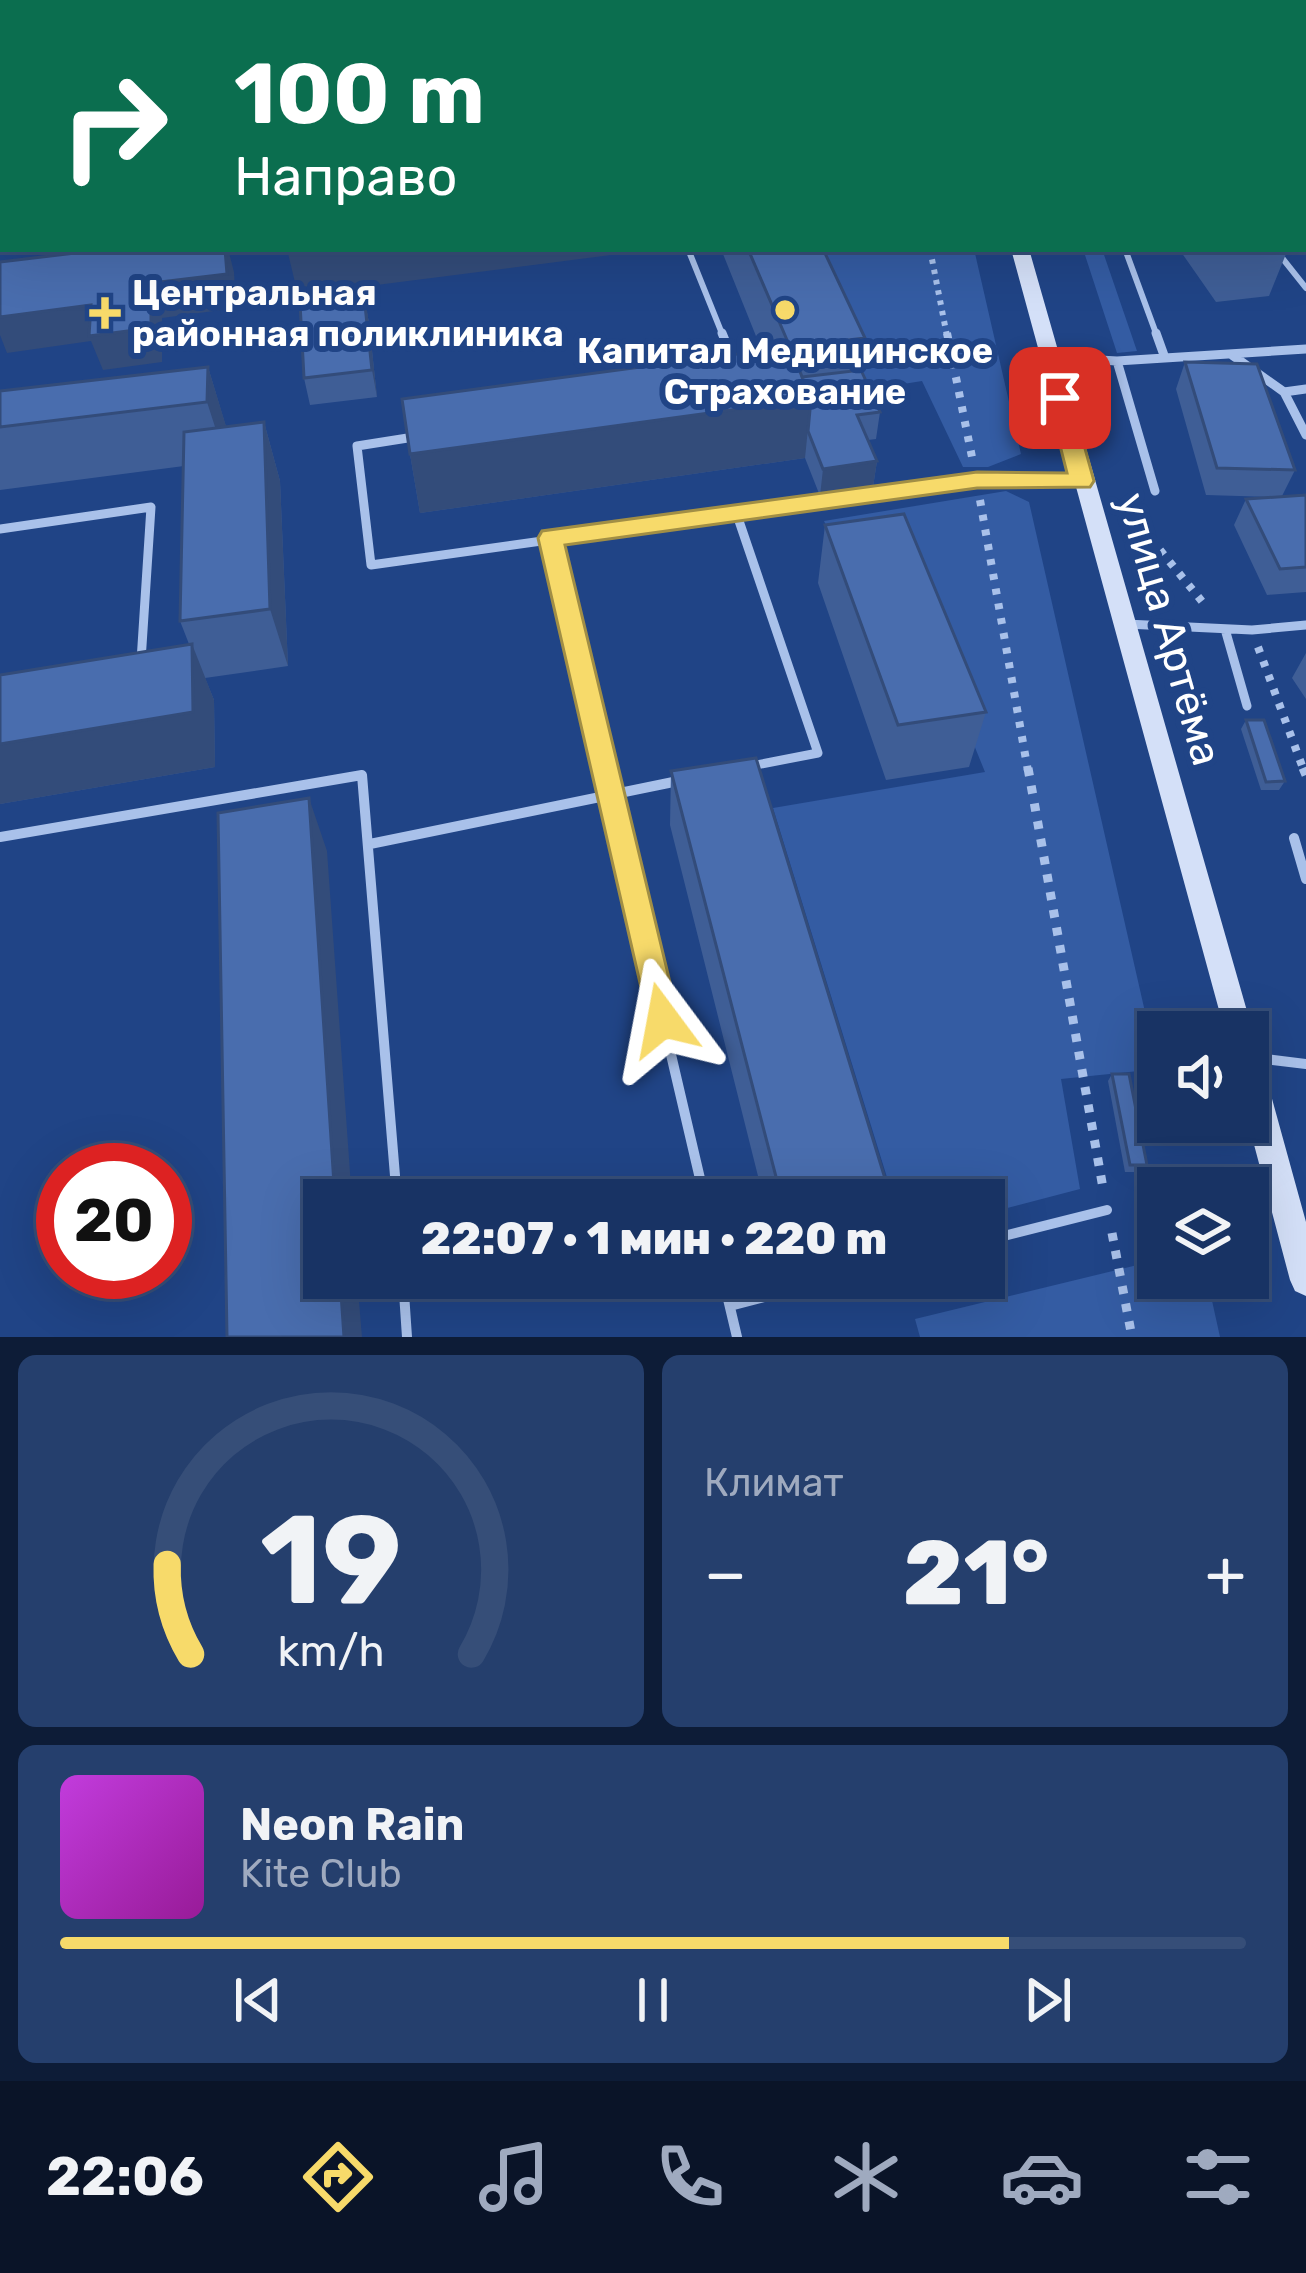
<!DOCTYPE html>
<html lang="ru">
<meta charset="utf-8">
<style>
body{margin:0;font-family:Rubik,sans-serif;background:#253f6d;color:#f1f3f6;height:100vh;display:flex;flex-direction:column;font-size:45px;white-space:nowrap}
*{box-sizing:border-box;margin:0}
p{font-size:39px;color:#9faabf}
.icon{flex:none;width:66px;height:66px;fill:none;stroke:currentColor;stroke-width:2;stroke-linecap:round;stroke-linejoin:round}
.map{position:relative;height:1337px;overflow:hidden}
.panel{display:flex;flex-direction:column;gap:18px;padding:18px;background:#0d1c37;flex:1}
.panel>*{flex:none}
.top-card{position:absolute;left:0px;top:0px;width:1308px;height:252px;box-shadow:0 12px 48px #0002,0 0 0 3px #364e78;background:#0b6e4f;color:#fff;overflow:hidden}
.buttons{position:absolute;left:1137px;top:1011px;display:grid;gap:24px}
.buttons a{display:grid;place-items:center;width:132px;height:132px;border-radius:0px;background:#183364;box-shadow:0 12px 48px #0002,0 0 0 3px #364e78;font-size:60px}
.speed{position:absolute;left:36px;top:1143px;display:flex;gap:24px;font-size:60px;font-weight:700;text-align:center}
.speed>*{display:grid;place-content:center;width:156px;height:156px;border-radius:50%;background:#183364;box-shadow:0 12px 48px #0002,0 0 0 3px #364e78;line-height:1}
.speed .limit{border:18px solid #d22;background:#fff;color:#111}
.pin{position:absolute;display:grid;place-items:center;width:102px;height:102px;color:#fff;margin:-51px;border-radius:24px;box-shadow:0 6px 18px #0006}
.me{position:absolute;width:132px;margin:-66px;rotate:347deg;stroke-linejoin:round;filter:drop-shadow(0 0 9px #0008)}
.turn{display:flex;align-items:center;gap:42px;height:252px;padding:0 36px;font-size:54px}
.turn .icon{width:156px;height:156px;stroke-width:2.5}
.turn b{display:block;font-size:84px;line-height:102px}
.big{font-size:90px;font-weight:800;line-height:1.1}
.panel .card{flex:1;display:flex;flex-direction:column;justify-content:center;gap:18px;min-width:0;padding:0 42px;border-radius:18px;background:#253f6d}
.panel .dial{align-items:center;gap:0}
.dial svg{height:312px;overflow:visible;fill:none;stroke:#364e78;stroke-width:7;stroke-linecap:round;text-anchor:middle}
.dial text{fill:#f1f3f6;stroke:none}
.song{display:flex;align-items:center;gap:36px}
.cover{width:144px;height:144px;border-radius:18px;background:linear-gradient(135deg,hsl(290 70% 55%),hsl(300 70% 35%))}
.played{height:12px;border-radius:6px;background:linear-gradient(90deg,#f7da6a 80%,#364e78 80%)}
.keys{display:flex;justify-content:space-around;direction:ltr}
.heat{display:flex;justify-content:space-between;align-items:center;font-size:66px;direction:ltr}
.panel .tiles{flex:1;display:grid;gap:18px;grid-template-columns:1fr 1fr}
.card:last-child{grid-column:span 2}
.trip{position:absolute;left:303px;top:1179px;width:702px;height:120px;border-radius:0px;background:#183364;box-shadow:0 12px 48px #0002,0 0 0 3px #364e78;font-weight:800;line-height:120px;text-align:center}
.tabs{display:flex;height:192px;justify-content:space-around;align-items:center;background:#0a1428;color:#9faabf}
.tabs .icon{width:84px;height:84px}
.tabs .active{color:#f7da6a}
.tabs b{font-size:54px;color:#f1f3f6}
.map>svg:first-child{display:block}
.green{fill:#345ca3}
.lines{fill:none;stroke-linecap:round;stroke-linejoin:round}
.path-far2{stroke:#a9c1ea;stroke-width:6;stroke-dasharray:4.5 6;stroke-linecap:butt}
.path-far1{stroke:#a9c1ea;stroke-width:8;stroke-dasharray:6 9;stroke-linecap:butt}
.path{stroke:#a9c1ea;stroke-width:9;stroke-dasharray:8 10;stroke-linecap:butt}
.service-far2{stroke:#a9c1ea;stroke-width:6}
.service-far1{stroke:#a9c1ea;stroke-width:9}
.service{stroke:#a9c1ea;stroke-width:10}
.secondary{fill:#d4e0f8;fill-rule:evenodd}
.wall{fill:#3f5e96}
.shaded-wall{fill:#334c7a}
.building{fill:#496dae;stroke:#334c7a;stroke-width:3}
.route{fill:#f7da6a;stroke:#a18e45;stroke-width:3}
.poi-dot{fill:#f7da6a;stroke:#204486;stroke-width:4.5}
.labels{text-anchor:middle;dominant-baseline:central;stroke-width:12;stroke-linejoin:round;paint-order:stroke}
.far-poi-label{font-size:36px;font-weight:bold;fill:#fff;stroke:#204486;text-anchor:start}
.street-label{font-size:42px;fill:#fff;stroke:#204486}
</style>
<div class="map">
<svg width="1306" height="1337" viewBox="0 0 1306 1337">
<rect width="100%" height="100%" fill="#204486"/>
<path class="green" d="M801,249H974L1021,454L988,467H963L922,381L866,390Z
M1083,249H1102L1137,351L1117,353Z
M1006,491L1029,502L1158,1069L1061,1079L1080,1189L984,1214V1200H894L773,808L985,772L900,563L846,565L824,521Z
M1158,1260V1278H1207L1220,1337H920L915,1319Z"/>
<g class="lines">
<path class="path-far2" d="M930,249L947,336"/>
<path class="path-far1" d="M947,333L973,462
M980,500L1028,771
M1141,510L1151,539L1205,605
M1258,647L1304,771"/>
<path class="path" d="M1028,768L1103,1188
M1303,768L1306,775
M1112,1233L1132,1337"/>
<path class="service-far2" d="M1232,3L1255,0
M688,249L723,336
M1125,249L1157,336
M1275,249L1306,288"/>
<path class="service-far1" d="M722,333L736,367
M1156,333L1165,358
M1232,355L1284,392L1306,435
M1049,357L1117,361L1306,349
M1117,361L1155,491
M1284,392L1306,389
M414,437L357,446L371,565L977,480L1081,481
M737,515L818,753L746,767
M0,529L151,507L141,661
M551,538L605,771
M1126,624L1252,630L1306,625
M1225,629L1247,706"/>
<path class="service" d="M604,768L705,1200
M0,837L362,775L397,1200
M1294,838L1306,879
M370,844L683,780
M1248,1057L1306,1064
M984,1241L1107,1210
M403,1278L407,1337
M723,1278L737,1337
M730,1306L838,1278"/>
<path class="secondary" d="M944,0H958L959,3H945Z
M1011,249H1029L1253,1032L1248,1042V1032H1225Z
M1248,1052L1258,1056L1263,1066L1306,1222V1296L1295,1291L1290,1280L1248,1122Z"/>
</g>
<path class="wall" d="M697,0H821V3H698Z
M1112,0H1194L1197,3H1111Z
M721,249H823L865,338L861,370L880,412L876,439L868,440L877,461L873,487L820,496L805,458L420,513L410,454L762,351Z
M1179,249H1288L1269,296L1216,302Z
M364,296L369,323L377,397L310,405L304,378Z
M1185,362L1295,470L1282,496L1306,495V592L1267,595L1234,525L1246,499L1274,497L1206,495L1176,389Z
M208,367L226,427L264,422L280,481L288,666L205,678L214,700L215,767L0,804V675L189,644L180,621L184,466L0,490V391Z
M825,525L986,712L969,767L886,780L818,583Z
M1306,653V699L1292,678Z
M1246,720L1285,781L1279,790H1261L1241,729Z
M671,771L890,1200H764L670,825Z
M1112,1074L1147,1165L1142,1172H1125L1108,1081Z"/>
<path class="shaded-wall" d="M22,0H47V3H21Z
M725,0H821V3H726Z
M3,33V92H0V34Z
M3,209V237L0,238V210Z
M225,249H228L234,272L236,308L162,318V362L103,370L91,341L7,353L0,335V317L151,283Z
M287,249H611V255L298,295Z
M364,296L369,323L377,397L372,370Z
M208,367L226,426V461L207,402Z
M811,399L805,458L420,513L410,454Z
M264,422L280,481L288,666L270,609Z
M877,461L873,487L820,496L823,469Z
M192,644L214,700L215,767L0,804V744Z
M309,798L327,851L352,1200H335Z
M340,1278H357L362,1337H344Z"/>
<path class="building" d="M0,0H22L21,3H3V33L0,34Z
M180,0H233V3H180Z
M342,0H443L442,3H340Z
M480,0H553L551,3H478Z
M725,0H779L781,3H726Z
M1145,0H1194L1197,3H1148Z
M0,181H3V209L0,210Z
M92,249H225L227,274L151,283V328L89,336L91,305L0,317V262L92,251Z
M748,249H823L865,338L790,347Z
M364,296L372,370L304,378L300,303Z
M790,347L811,399L410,454L402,399Z
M1185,362L1257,364L1295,470L1217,468Z
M208,367L207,402L0,427V391Z
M861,370L880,412L857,415L877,461L823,469L808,431L811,399L802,377Z
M264,422L270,609L180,621L184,432Z
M1306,495V567L1280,569L1246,499Z
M904,514L986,712L898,725L825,525Z
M192,644L193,712L0,744V675Z
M1246,720H1264L1285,781L1266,782Z
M756,758L891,1198L883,1200H782L671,771Z
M309,798L335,1200H324V1278H340L344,1337H227L218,813Z
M1112,1074H1129L1147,1165H1130Z"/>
<path class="route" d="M1060,390L1071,398L1094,481L1090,487L977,488L565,545L679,1020L675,1031L663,1035L651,1031L538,538L542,531L977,472L1067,473L1048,398Z"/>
<g class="poi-dot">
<circle cx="785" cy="310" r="12"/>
<path d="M99 295h12v12h12v12h-12v12h-12v-12h-12v-12h12z"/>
</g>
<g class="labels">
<g class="far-poi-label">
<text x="132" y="292">Центральная<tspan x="132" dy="41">районная поликлиника</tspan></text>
<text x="785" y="350" text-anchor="middle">Капитал Медицинское<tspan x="785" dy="41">Страхование</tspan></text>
</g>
<g class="street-label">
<text transform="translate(1169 629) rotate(74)">улица Артёма</text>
</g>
</g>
</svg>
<div class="buttons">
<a><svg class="icon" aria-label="sound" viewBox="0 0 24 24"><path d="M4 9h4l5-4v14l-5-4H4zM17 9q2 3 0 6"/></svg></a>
<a><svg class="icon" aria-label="layers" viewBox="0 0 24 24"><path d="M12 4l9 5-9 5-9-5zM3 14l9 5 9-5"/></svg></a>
</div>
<div class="speed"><div class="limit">20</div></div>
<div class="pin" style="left:1060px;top:398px;background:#d93025"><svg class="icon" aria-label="arrive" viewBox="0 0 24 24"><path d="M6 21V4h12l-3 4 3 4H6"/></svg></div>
<svg class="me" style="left:663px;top:1020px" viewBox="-20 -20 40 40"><path d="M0-17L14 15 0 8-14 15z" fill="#f7da6a" stroke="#fff" stroke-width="4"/></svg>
<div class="trip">22:07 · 1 мин · 220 m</div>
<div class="top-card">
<div class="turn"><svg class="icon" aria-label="right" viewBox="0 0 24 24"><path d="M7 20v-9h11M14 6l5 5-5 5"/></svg><div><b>100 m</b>Направо</div></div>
</div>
</div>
<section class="panel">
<div class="tiles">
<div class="card dial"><svg viewBox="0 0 100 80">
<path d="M14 69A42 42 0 1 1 86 69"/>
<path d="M14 69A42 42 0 0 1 8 46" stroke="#f7da6a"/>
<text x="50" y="56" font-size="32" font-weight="700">19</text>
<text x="50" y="72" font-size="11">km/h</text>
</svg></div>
<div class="card"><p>Климат</p>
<div class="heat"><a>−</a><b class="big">21°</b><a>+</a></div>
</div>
<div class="card">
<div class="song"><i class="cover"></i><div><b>Neon Rain</b><p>Kite Club</p></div></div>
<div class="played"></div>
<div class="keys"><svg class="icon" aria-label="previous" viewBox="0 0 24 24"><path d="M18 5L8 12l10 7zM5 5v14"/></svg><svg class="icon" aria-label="pause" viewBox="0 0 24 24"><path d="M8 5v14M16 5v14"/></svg><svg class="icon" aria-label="next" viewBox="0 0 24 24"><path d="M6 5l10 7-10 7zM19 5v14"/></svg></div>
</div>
</div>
</section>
<nav class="tabs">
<b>22:06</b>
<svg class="icon active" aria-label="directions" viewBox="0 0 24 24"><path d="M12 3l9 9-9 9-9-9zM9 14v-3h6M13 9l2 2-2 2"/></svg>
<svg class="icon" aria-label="music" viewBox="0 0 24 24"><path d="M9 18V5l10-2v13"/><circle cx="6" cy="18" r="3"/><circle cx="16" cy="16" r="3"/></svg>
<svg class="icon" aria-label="phone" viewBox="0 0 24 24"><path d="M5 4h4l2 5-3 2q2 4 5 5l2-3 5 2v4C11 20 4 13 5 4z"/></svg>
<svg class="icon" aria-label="climate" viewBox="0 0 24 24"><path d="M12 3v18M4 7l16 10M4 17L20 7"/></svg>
<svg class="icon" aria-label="car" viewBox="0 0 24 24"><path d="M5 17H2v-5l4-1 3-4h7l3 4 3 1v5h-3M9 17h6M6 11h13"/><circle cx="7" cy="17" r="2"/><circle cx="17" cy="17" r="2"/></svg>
<svg class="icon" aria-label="filters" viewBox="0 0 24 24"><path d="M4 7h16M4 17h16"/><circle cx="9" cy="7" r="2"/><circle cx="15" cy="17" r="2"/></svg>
</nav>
